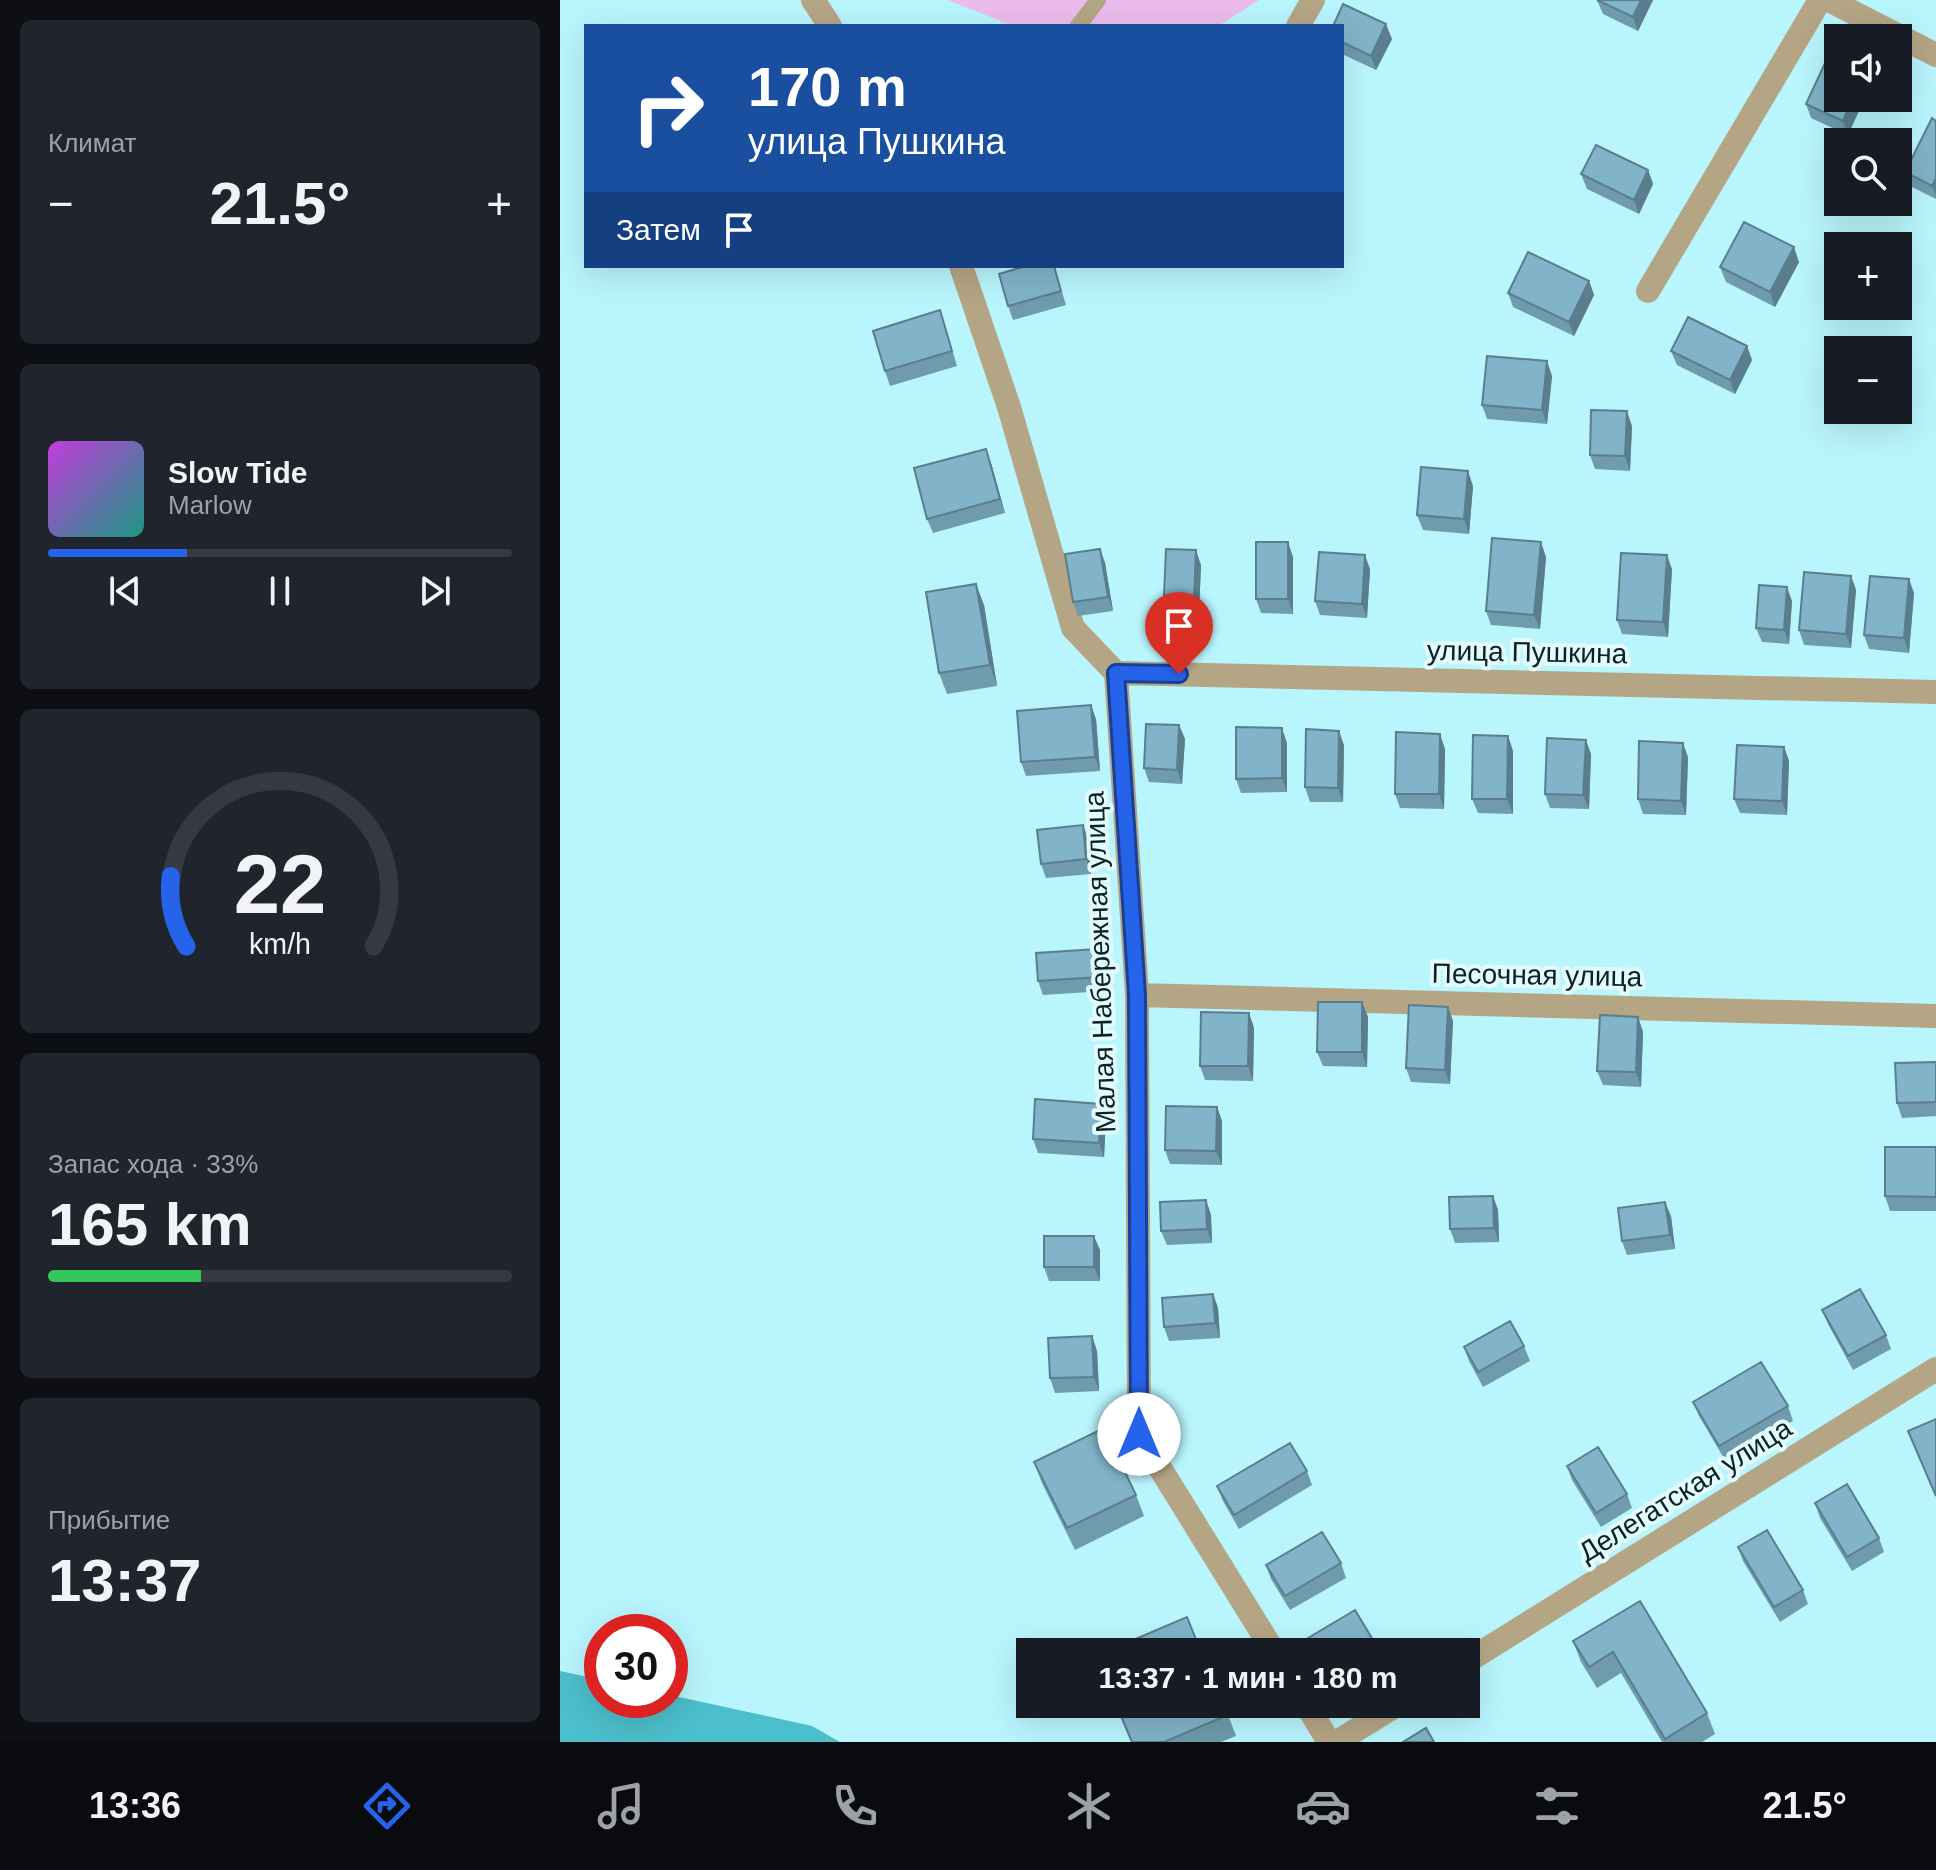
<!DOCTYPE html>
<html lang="ru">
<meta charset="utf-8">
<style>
body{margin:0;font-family:Arial,sans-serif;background:#20242c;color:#f1f3f6;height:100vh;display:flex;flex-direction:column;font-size:30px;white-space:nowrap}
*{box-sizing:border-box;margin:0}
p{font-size:26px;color:#9ea1a6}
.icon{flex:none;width:44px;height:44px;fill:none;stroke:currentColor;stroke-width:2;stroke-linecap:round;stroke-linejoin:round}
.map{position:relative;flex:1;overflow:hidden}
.details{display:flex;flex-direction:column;gap:20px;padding:20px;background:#0d0f14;width:560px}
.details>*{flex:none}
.top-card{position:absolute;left:24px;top:24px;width:760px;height:244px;border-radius:0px;box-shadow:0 8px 32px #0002;background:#1a4fa0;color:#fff;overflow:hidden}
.controls{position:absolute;left:1264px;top:24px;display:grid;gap:16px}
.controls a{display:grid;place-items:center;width:88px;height:88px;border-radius:0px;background:#171b24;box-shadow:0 8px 32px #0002;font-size:40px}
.speed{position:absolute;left:24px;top:1614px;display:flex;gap:16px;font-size:40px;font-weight:700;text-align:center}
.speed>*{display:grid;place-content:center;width:104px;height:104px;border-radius:50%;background:#171b24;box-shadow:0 8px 32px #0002;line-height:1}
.speed .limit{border:12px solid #d22;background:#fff;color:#111}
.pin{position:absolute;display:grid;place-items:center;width:68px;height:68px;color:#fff;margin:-82px -34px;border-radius:50% 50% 50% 0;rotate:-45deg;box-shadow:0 0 8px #0007}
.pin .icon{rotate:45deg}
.me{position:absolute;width:88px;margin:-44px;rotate:0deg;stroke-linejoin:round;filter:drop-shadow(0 0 6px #0008)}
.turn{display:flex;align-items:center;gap:28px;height:168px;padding:0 32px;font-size:36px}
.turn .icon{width:104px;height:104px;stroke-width:2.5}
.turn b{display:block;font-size:56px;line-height:68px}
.then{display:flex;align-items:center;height:76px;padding:0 32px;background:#0003;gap:16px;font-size:30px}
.big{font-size:60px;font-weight:700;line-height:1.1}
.details .tile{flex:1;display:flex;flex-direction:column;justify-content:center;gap:12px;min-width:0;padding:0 28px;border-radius:12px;background:#20242c}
.details .dial{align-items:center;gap:0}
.dial svg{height:208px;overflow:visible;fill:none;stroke:#363941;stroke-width:7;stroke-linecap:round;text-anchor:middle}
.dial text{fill:#f1f3f6;stroke:none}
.song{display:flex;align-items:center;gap:24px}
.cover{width:96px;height:96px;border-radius:12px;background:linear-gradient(135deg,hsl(290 70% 55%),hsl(170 70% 35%))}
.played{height:8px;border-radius:4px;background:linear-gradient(90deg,#2563eb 30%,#363941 30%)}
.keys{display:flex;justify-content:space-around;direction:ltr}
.heat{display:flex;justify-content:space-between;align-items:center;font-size:44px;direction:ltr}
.charge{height:12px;border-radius:6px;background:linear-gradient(90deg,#34c759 33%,#363941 0)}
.trip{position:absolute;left:456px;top:1638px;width:464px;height:80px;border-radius:0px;background:#171b24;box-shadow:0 8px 32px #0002;font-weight:700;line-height:80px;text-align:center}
.menu{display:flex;height:128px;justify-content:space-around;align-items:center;background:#090b0e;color:#9ea1a6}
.menu .icon{width:56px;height:56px}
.menu .on{color:#2563eb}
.menu b{font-size:36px;color:#f1f3f6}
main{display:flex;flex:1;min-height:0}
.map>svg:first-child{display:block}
.green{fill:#ebbcec}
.water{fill:#4cbfcc}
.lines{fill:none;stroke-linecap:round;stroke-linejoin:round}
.lane{stroke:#b4a585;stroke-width:16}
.street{stroke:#b4a585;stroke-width:24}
.wall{fill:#6f9bad}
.shaded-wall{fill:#5a7e8d}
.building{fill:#81b4c9;stroke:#5a7e8d;stroke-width:2}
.route-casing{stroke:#184099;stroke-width:20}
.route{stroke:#2563eb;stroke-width:14}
.labels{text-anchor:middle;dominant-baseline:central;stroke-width:8;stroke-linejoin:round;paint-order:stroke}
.street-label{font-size:28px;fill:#0a2225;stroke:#e4fbfe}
</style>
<main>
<section class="details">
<div class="tile"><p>Климат</p>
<div class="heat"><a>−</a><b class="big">21.5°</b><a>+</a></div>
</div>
<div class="tile">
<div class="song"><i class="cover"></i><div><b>Slow Tide</b><p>Marlow</p></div></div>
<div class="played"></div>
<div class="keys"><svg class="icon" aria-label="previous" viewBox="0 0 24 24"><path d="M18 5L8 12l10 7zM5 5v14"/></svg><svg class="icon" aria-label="pause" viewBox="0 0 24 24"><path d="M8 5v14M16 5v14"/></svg><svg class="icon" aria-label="next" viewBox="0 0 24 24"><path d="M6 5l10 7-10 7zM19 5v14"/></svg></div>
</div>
<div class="tile dial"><svg viewBox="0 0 100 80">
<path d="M14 69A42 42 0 1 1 86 69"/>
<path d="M14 69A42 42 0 0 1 8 42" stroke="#2563eb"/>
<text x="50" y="56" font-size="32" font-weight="700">22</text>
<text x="50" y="72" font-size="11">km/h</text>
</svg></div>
<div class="tile"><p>Запас хода · 33%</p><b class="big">165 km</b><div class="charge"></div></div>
<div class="tile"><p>Прибытие</p><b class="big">13:37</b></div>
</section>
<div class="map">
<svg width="1376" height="1742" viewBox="0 0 1376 1742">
<rect width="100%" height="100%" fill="#b9f5fd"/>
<path class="green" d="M388,0H699L658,26H453Z"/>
<path class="water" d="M0,1671L42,1680V1700H110V1695L252,1726L280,1742H0Z"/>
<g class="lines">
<path class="lane" d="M518,26L538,0"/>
<path class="street" d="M253,0L270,26
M1269,0L1376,55
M738,26L753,0
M401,266L449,407L513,628L556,673L577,995L579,1434L714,1652
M1088,291L1260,0
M556,673L1376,692
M577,995L1376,1016
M906,1662L1376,1369
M746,1704L769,1742
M777,1742L838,1704"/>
</g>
<path class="wall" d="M1037,0H1093L1078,31L1043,14Z
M782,26L832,39L816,70L782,54Z
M1265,63L1288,135L1251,118L1246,104Z
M1376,121V199L1350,186L1345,172Z
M1088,170L1093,184L1079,214L1027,189L1021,174Z
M1239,262L1215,307L1166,282L1160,267Z
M494,266L506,305L453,320L448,306Z
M1029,281L1034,295L1014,336L953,307L948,293Z
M385,325L397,366L330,386L325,371Z
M1187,346L1192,360L1175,394L1117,365L1111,351Z
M992,376L987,424L927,419L922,405Z
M1072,426L1070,471L1035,469L1030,455Z
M431,463L445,513L373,533L367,519Z
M913,486L909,534L863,530L857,515Z
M540,549L545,563L553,611L518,616L513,602Z
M733,557V614L701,613L696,599Z
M986,557L980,629L931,625L926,611Z
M641,565L639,612L609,611L604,596Z
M810,569L807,618L760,615L755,601Z
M1112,569L1108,637L1062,634L1057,620Z
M1291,576L1296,590L1291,648L1244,645L1239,630Z
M1354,593L1349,653L1309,649L1304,635Z
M1232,601L1229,644L1202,642L1196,628Z
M424,605L437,686L387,694L379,673Z
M536,719L540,771L466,776L461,762Z
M619,725L625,739L622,784L589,782L584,768Z
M948,736L953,751V814L918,813L912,799Z
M727,743V792L681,793L676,779Z
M784,745L783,802H750L745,787Z
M1224,747L1229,761L1227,815L1180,813L1174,799Z
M885,749L884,809L840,808L835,794Z
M1031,754L1029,809L990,808L985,794Z
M1128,757L1126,815L1083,814L1078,799Z
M528,839L531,874L486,878L481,864Z
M542,963L544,991L483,995L478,981Z
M802,1002L808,1017L807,1067L763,1066L757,1052Z
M888,1007L893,1021L890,1084L851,1082L846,1068Z
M689,1013L694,1028L693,1081L645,1080L640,1066Z
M1078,1017L1083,1032L1081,1087L1043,1085L1037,1071Z
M1376,1062V1116L1342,1118L1337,1103Z
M657,1107L662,1121V1165L610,1164L605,1150Z
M546,1118L544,1157L478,1153L473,1139Z
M1376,1147V1211H1330L1325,1196Z
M933,1196L938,1210L939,1242L895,1243L890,1229Z
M646,1200L651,1215L652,1243L607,1245L601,1231Z
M1111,1216L1115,1249L1067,1255L1062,1241Z
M540,1250V1281H489L484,1267Z
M653,1294L658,1308L660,1338L609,1341L604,1327Z
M1262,1310L1326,1335L1331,1349L1293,1370L1268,1324Z
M532,1336L537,1351L539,1391L495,1393L490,1378Z
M964,1346L970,1361L923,1387L909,1361L904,1347Z
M1133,1402L1228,1406L1233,1421L1165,1460L1139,1416Z
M474,1462L576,1495L584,1516L515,1550L482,1483Z
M1007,1466L1067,1494L1072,1508L1041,1527L1012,1480Z
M747,1471L752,1485L679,1529L663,1501L657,1486Z
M1255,1503L1319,1538L1324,1552L1292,1571L1260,1518Z
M1178,1547L1243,1590L1248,1604L1220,1622L1183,1561Z
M781,1563L786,1578L730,1610L711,1579L706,1565Z
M1080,1601L1147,1713L1155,1734L1142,1742H1102L1061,1673L1037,1688L1021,1662L1013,1641Z
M748,1638L813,1640L817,1652H753Z
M555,1704H664L676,1736L661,1742H571Z"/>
<path class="shaded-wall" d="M1081,0H1093L1078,31L1073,17Z
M826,24L832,39L816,70L811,56Z
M1293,98H1305L1288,135L1283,121Z
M1088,170L1093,184L1079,214L1074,200Z
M1376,178V195L1372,186Z
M1234,247L1239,262L1215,307L1210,292Z
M1029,281L1034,295L1014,336L1009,322Z
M1187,346L1192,360L1175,394L1170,380Z
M987,361L992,376L987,424L982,410Z
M1067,411L1072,426L1070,471L1065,456Z
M426,449L431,463L445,513L440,499Z
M908,471L913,486L909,534L904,519Z
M728,542L733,557V614L728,599Z
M981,542L986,557L980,629L974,615Z
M540,549L545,563L553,611L548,597Z
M636,550L641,565L639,612L634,598Z
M805,555L810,569L807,618L802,604Z
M1107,555L1112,569L1108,637L1103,622Z
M1291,576L1296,590L1291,648L1286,634Z
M1349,579L1354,593L1349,653L1344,638Z
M416,584L424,605L437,686L430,665Z
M1227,587L1232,601L1229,644L1224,630Z
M531,705L536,719L540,771L535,757Z
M619,725L625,739L622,784L617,770Z
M722,728L727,743V792L722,778Z
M779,731L784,745L783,802L778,788Z
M880,734L885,749L884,809L879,794Z
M948,736L953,751V814L947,799Z
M1026,740L1031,754L1029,809L1023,795Z
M1123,743L1128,757L1126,815L1121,801Z
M1224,747L1229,761L1227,815L1222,801Z
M523,825L528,839L531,874L526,859Z
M537,949L542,963L544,991L539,977Z
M802,1002L808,1017L807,1067L802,1052Z
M888,1007L893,1021L890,1084L885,1070Z
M689,1013L694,1028L693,1081L688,1066Z
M1078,1017L1083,1032L1081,1087L1076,1072Z
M541,1104L546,1118L544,1157L539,1143Z
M657,1107L662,1121V1165L656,1151Z
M933,1196L938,1210L939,1242L934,1228Z
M646,1200L651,1215L652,1243L647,1229Z
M1105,1202L1111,1216L1115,1249L1110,1235Z
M534,1236L540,1250V1281L534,1267Z
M653,1294L658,1308L660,1338L655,1323Z
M532,1336L537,1351L539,1391L534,1377Z"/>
<path class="building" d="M1037,0H1081L1073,17Z
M783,4L826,24L811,56L782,42V26H773Z
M1265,63L1278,69V98H1293L1283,121L1246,104Z
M1372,118L1376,121V178L1372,186L1345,172Z
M1036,145L1088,170L1074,200L1021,174Z
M1184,222L1234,247L1210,292L1160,267Z
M968,252L1029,281L1009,322L948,293Z
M466,266H494L501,291L448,306L439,274Z
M380,310L392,351L325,371L313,331Z
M1128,317L1187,346L1170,380L1111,351Z
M927,356L987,361L982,410L922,405Z
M1031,410L1067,411L1065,456L1030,455Z
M426,449L440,499L367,519L354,468Z
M861,467L908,471L904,519L857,515Z
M932,538L981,542L974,615L926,611Z
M696,542H728V599H696Z
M540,549L548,597L513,602L505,554Z
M606,549L636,550L634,598L604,596Z
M759,552L805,555L802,604L755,601Z
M1061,553L1107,555L1103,622L1057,620Z
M1244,572L1291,576L1286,634L1239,630Z
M1310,576L1349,579L1344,638L1304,635Z
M416,584L430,665L379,673L366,592Z
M1199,585L1227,587L1224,630L1196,628Z
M531,705L535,757L461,762L457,711Z
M586,724L619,725L617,770L584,768Z
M676,727L722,728V778L676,779Z
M746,729L779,731L778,788L745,787Z
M836,732L880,734L879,794H835Z
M913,735L948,736L947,799H912Z
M987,738L1026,740L1023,795L985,794Z
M1079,741L1123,743L1121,801L1078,799Z
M1177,745L1224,747L1222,801L1174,799Z
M523,825L526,859L481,864L477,830Z
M537,949L539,977L478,981L476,953Z
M758,1002H802V1052H757Z
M849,1005L888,1007L885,1070L846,1068Z
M641,1012L689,1013L688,1066H640Z
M1040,1015L1078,1017L1076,1072L1037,1071Z
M1376,1062V1102L1337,1103L1335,1063Z
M475,1099L541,1104L539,1143L473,1139Z
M606,1106L657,1107L656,1151L605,1150Z
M1325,1147H1376V1197L1325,1196Z
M933,1196L934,1228L890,1229L889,1197Z
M646,1200L647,1229L601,1231L600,1202Z
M1105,1202L1110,1235L1062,1241L1058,1208Z
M484,1236H534V1267H484Z
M1300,1289L1326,1335L1288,1356L1262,1310Z
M653,1294L655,1323L604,1327L602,1298Z
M950,1321L964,1346L918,1372L904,1347Z
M532,1336L534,1377L490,1378L488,1338Z
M1201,1362L1228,1406L1159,1446L1133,1402Z
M1376,1419V1496L1348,1431Z
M544,1428L576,1495L507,1528L474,1462Z
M730,1443L747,1471L674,1515L657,1486Z
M1038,1447L1067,1494L1036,1513L1007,1466Z
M1287,1484L1319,1538L1287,1557L1255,1503Z
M1207,1530L1243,1590L1214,1607L1178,1547Z
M762,1532L781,1563L725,1596L706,1565Z
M1080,1601L1147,1713L1105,1739L1053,1652L1029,1667L1013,1641Z
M795,1610L813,1640L792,1652H756L748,1638Z
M627,1617L641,1652H545Z
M556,1704H664L668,1715L604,1742H572Z
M866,1728L874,1742H843Z"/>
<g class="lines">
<g class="route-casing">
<path id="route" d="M579,1434L577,995L556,673L619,674"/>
</g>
<use href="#route" class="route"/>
</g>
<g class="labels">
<g class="street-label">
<text transform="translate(967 652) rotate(1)">улица Пушкина</text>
<text transform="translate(540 962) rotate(-92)">Малая Набережная улица</text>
<text transform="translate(977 975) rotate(1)">Песочная улица</text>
<text transform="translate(1125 1490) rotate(-32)">Делегатская улица</text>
</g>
</g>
</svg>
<div class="controls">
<a><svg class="icon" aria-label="sound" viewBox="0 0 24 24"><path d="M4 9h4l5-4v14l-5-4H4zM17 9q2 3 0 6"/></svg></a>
<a><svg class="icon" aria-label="search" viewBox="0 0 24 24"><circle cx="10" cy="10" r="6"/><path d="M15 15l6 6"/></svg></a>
<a>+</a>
<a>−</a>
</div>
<div class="speed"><div class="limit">30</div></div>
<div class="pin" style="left:619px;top:674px;background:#d93025"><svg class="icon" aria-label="arrive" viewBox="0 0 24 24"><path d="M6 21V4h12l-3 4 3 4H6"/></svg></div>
<svg class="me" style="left:579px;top:1434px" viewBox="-20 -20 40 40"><circle r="19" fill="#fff"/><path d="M0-13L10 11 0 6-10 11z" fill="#2563eb"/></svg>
<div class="trip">13:37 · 1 мин · 180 m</div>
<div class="top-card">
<div class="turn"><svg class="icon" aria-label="right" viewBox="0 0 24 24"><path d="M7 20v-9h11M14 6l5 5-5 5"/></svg><div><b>170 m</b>улица Пушкина</div></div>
<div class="then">Затем<svg class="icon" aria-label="arrive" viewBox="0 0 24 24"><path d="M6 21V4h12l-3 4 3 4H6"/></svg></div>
</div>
</div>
</main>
<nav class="menu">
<b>13:36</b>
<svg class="icon on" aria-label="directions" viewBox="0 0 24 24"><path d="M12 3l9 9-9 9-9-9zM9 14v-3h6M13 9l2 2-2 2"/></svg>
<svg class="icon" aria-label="music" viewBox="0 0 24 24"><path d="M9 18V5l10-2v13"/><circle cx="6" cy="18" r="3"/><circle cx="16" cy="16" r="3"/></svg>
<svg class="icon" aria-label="phone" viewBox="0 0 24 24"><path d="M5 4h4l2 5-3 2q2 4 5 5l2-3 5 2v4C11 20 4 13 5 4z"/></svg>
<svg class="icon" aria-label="climate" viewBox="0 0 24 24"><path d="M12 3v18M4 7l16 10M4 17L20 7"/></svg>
<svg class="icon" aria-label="car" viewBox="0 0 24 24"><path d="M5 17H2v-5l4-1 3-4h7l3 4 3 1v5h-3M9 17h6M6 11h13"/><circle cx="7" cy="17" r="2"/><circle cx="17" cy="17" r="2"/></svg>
<svg class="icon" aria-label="filters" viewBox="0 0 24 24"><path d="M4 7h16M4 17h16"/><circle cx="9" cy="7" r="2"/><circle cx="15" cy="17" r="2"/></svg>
<b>21.5°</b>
</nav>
